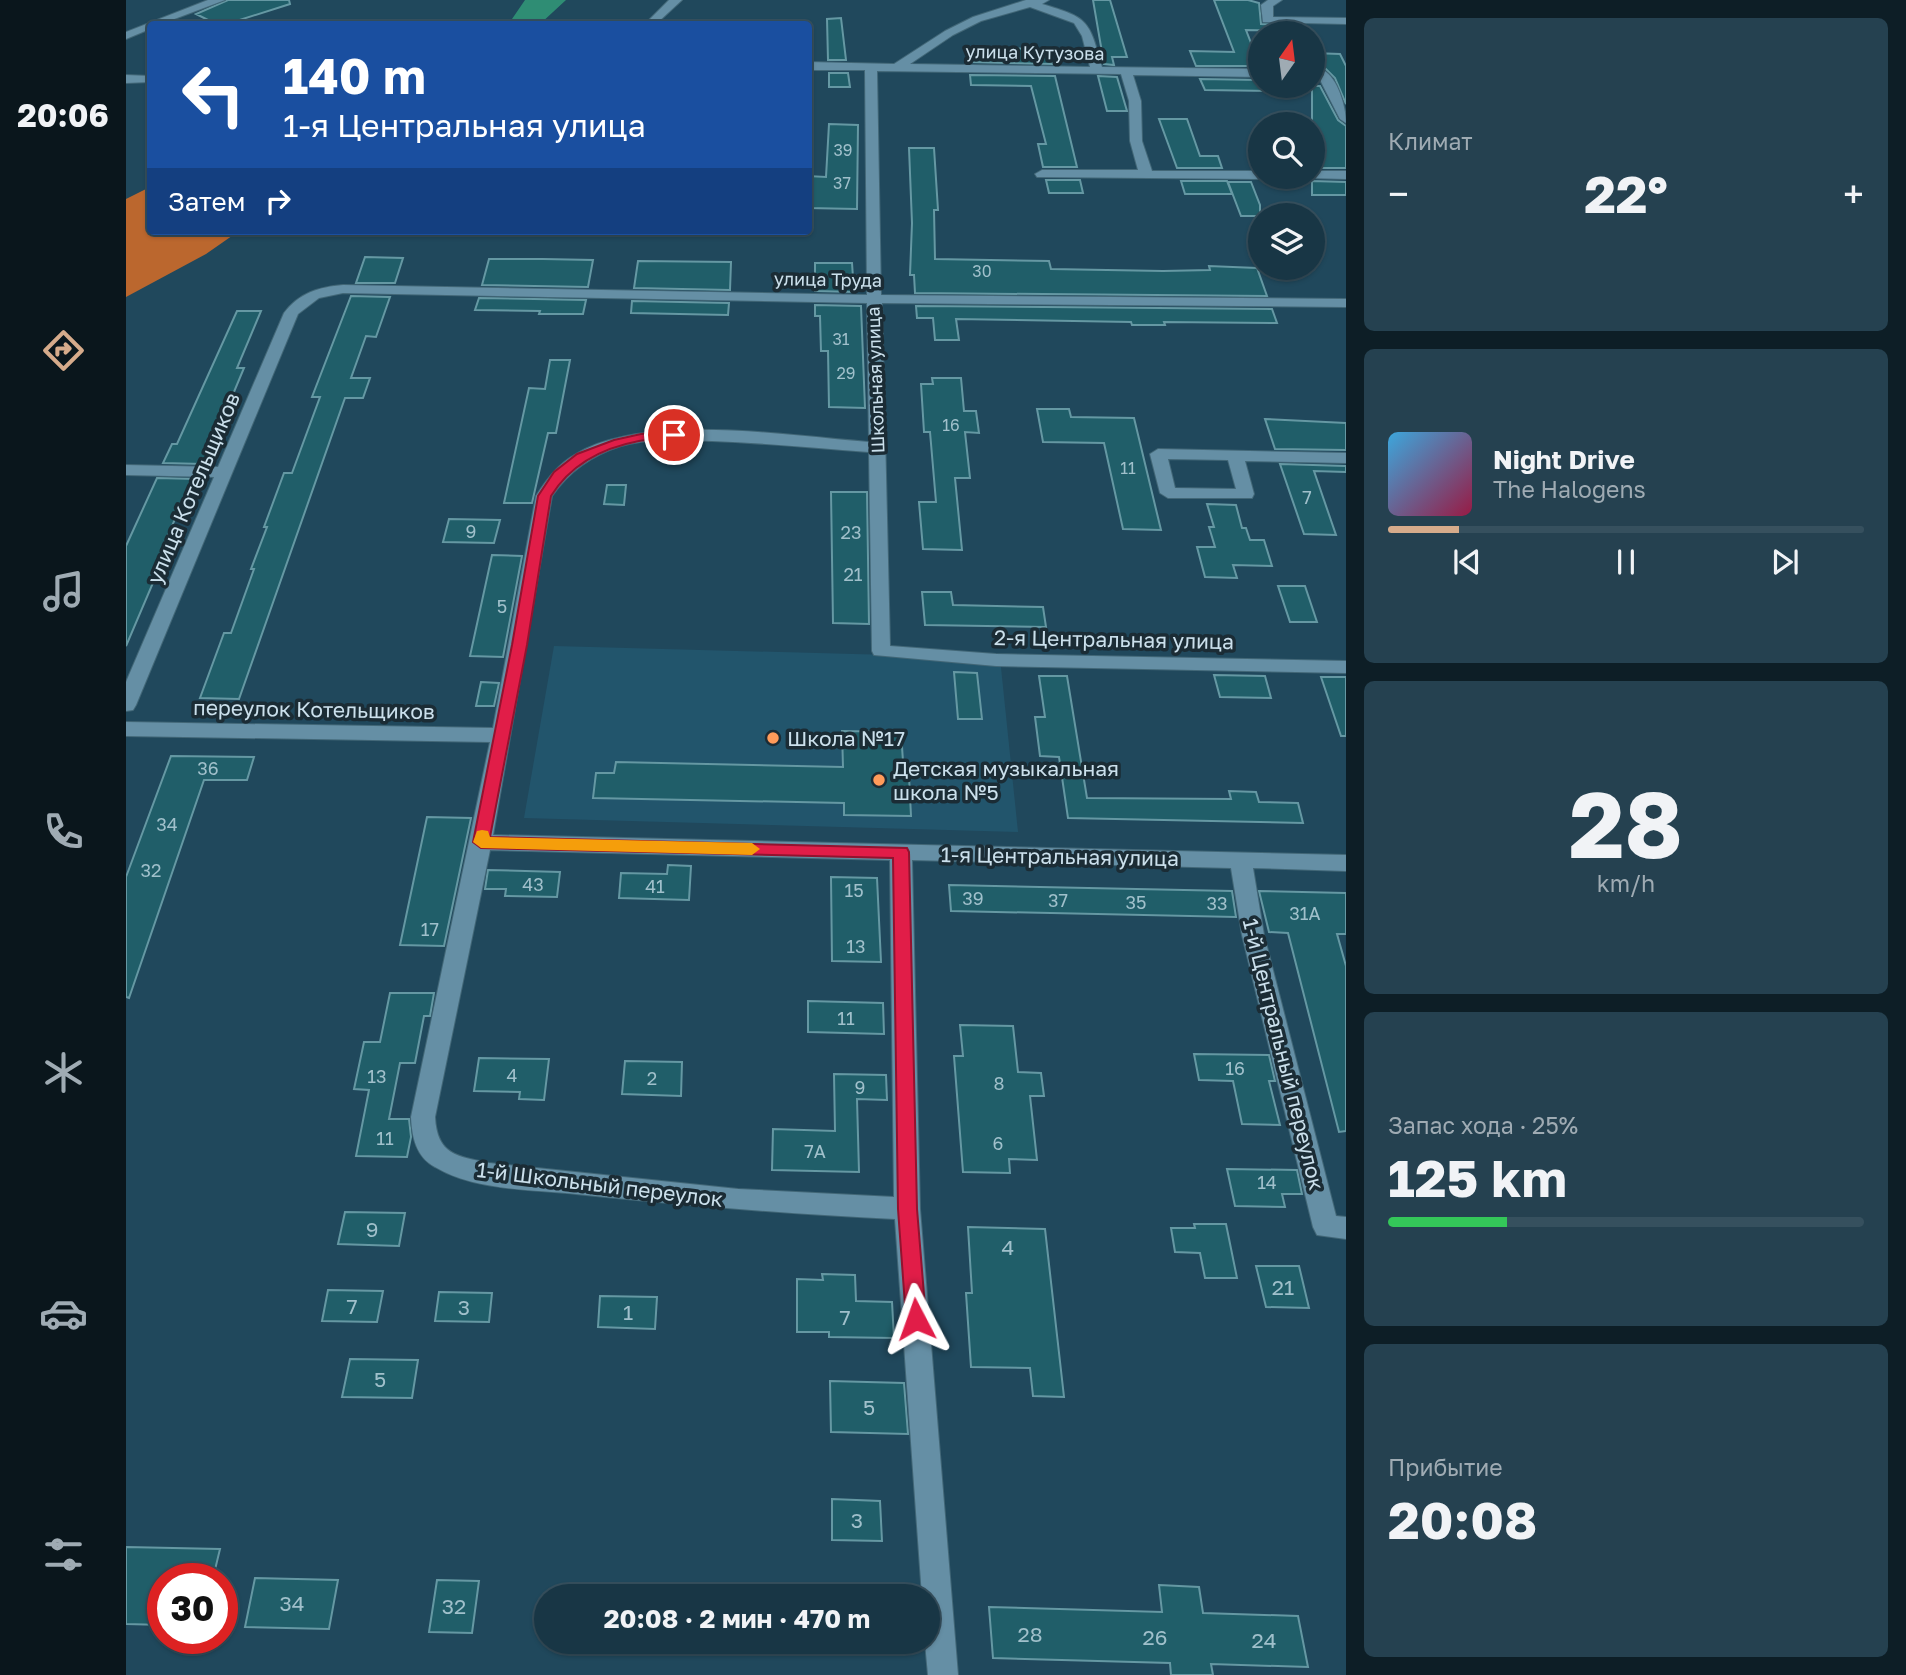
<!DOCTYPE html>
<html lang="ru">
<meta charset="utf-8">
<style>
body{margin:0;font-family:"Golos Text",sans-serif;background:#254150;color:#f1f3f6;height:100vh;display:flex;flex-direction:column;font-size:26px;white-space:nowrap}
*{box-sizing:border-box;margin:0}
p{font-size:23px;color:#9fabb3}
.icon{flex:none;width:38px;height:38px;fill:none;stroke:currentColor;stroke-width:2;stroke-linecap:round;stroke-linejoin:round}
.map{position:relative;flex:1;overflow:hidden}
.details{display:flex;flex-direction:column;gap:18px;padding:18px;background:#0d1e26;width:560px}
.details>*{flex:none}
.top-card{position:absolute;left:21px;top:21px;width:665px;height:214px;border-radius:7px;box-shadow:0 2px 5px #0004,0 0 0 2px #36505e;background:#1a4fa0;color:#fff;overflow:hidden}
.needle{width:46px;rotate:14deg}
.buttons{position:absolute;left:1122px;top:21px;display:grid;gap:14px}
.buttons a{display:grid;place-items:center;width:77px;height:77px;border-radius:50%;background:#183645;box-shadow:0 2px 5px #0004,0 0 0 2px #36505e;font-size:35px}
.speed{position:absolute;left:21px;top:1563px;display:flex;gap:14px;font-size:35px;font-weight:700;text-align:center}
.speed>*{display:grid;place-content:center;width:91px;height:91px;border-radius:50%;background:#183645;box-shadow:0 2px 5px #0004,0 0 0 2px #36505e;line-height:1}
.speed .limit{border:10px solid #d22;background:#fff;color:#111}
.pin{position:absolute;display:grid;place-items:center;width:60px;height:60px;color:#fff;margin:-30px;border:4px solid #fff;border-radius:50%;box-shadow:0 2px 7px #0007}
.me{position:absolute;width:77px;margin:-38px;rotate:356deg;stroke-linejoin:round;filter:drop-shadow(0 0 5px #0008)}
.turn{display:flex;align-items:center;gap:24px;height:147px;padding:0 21px;font-size:32px}
.turn .icon{width:91px;height:91px;stroke-width:2.5}
.turn b{display:block;font-size:49px;line-height:60px}
.then{display:flex;align-items:center;height:66px;padding:0 21px;background:#0003;gap:14px;font-size:26px}
.big{font-size:52px;font-weight:700;line-height:1.1}
.details .widget{flex:1;display:flex;flex-direction:column;justify-content:center;gap:10px;min-width:0;padding:0 24px;border-radius:10px;background:#254150}
.details .dial{align-items:center;gap:0}
.dial b{font-size:91px;line-height:1}
.song{display:flex;align-items:center;gap:21px}
.cover{width:84px;height:84px;border-radius:10px;background:linear-gradient(135deg,hsl(200 70% 55%),hsl(340 70% 35%))}
.played{height:7px;border-radius:4px;background:linear-gradient(90deg,#d6ab8b 15%,#36505e 15%)}
.keys{display:flex;justify-content:space-around;direction:ltr}
.heat{display:flex;justify-content:space-between;align-items:center;font-size:38px;direction:ltr}
.charge{height:10px;border-radius:5px;background:linear-gradient(90deg,#34c759 25%,#36505e 0)}
.trip{position:absolute;left:408px;top:1584px;width:406px;height:70px;border-radius:35px;background:#183645;box-shadow:0 2px 5px #0004,0 0 0 2px #36505e;font-weight:700;line-height:70px;text-align:center}
main{display:flex;flex:1;min-height:0}
.tab-bar{display:flex;flex-direction:column;width:126px;justify-content:space-around;align-items:center;background:#0a161c;color:#9fabb3}
.tab-bar .icon{width:49px;height:49px}
.tab-bar .selected{color:#d6ab8b}
.tab-bar b{font-size:32px;color:#f1f3f6}
.map>svg:first-child{display:block}
.built{fill:#22556c}
.forest{fill:#bb672e}
.water{fill:#2f8d74}
.building{fill:#205e69;stroke:#6598a3;stroke-width:2}
.lines{fill:none;stroke-linecap:round;stroke-linejoin:round}
.street-casing{stroke:#426777;stroke-width:2}
.street{fill:#658fa5;fill-rule:evenodd}
.route{fill:#e11d48;stroke:#92132f;stroke-width:2}
.slow{fill:#f59e0b}
.poi-dot{fill:#ff9b5a;stroke:#1b2c35;stroke-width:2.5}
.labels{text-anchor:middle;dominant-baseline:central;stroke-width:7;stroke-linejoin:round;paint-order:stroke}
.far-number-label{font-size:16px;fill:#a0c0cb}
.far-street-label{font-size:18px;fill:#cbe0ec;stroke:#1b2c35}
.number-label{font-size:18px;fill:#a0c0cb}
.street-label{font-size:21px;fill:#cbe0ec;stroke:#1b2c35}
.poi-label{font-size:21px;fill:#cbe0ec;stroke:#1b2c35;text-anchor:start}
.near-number-label{font-size:21px;fill:#a0c0cb}
</style>
<main>
<nav class="tab-bar">
<b>20:06</b>
<svg class="icon selected" aria-label="directions" viewBox="0 0 24 24"><path d="M12 3l9 9-9 9-9-9zM9 14v-3h6M13 9l2 2-2 2"/></svg>
<svg class="icon" aria-label="music" viewBox="0 0 24 24"><path d="M9 18V5l10-2v13"/><circle cx="6" cy="18" r="3"/><circle cx="16" cy="16" r="3"/></svg>
<svg class="icon" aria-label="phone" viewBox="0 0 24 24"><path d="M5 4h4l2 5-3 2q2 4 5 5l2-3 5 2v4C11 20 4 13 5 4z"/></svg>
<svg class="icon" aria-label="climate" viewBox="0 0 24 24"><path d="M12 3v18M4 7l16 10M4 17L20 7"/></svg>
<svg class="icon" aria-label="car" viewBox="0 0 24 24"><path d="M5 17H2v-5l4-1 3-4h7l3 4 3 1v5h-3M9 17h6M6 11h13"/><circle cx="7" cy="17" r="2"/><circle cx="17" cy="17" r="2"/></svg>
<svg class="icon" aria-label="filters" viewBox="0 0 24 24"><path d="M4 7h16M4 17h16"/><circle cx="9" cy="7" r="2"/><circle cx="15" cy="17" r="2"/></svg>
</nav>
<div class="map">
<svg width="1220" height="1675" viewBox="0 0 1220 1675">
<rect width="100%" height="100%" fill="#20485c"/>
<path class="built" d="M428,646L874,658L892,832L398,818Z"/>
<path class="forest" d="M24,187V231H113L80,254L0,297V199Z"/>
<path class="water" d="M399,0H440L414,24H371L386,19Z"/>
<path class="building" d="M102,0H163L164,4L101,24H90L70,14Z
M967,0H984L1001,57H986L988,65L978,64Z
M1088,0H1122L1133,3L1135,24L1159,25L1162,31L1120,30L1134,66H1070L1064,51L1108,52Z
M715,18L720,60H702L701,19Z
M840,48L923,49L926,64L842,62Z
M1186,53L1214,54L1220,66V104L1209,78L1199,68L1192,70Z
M703,73H722L724,87H703Z
M844,75L929,76L951,167H917L912,144H920L905,86L845,85Z
M972,76L991,77L1001,111H981Z
M1074,79L1134,80V86H1144L1146,91L1079,90Z
M1186,86H1194L1212,120L1220,126V168H1186Z
M1033,119H1061L1074,156H1092L1096,168H1051Z
M703,124L732,125L731,209L682,208V176L700,177Z
M783,148H808L812,210H808L809,259L923,261L925,269L1037,271L1084,270L1083,266L1131,268L1141,296L789,293L788,275H784L786,223Z
M920,180H954L957,193H923Z
M1055,181H1101L1106,194H1059Z
M1186,181L1220,182V195H1186Z
M1102,182H1125L1134,205V216H1115Z
M239,257L277,258L269,283H230Z
M363,259H417L467,260L462,287L356,285Z
M512,261L605,262L604,290L508,288Z
M689,263H726L728,292L689,291Z
M225,296L264,297L250,337L240,336L225,378H244L237,398H219L113,699L74,698L98,633H105L128,569H125L141,527H138L158,473H166L194,397H186Z
M353,298L460,300L457,314H413L414,311L349,310Z
M506,301L603,303L602,315L505,313Z
M689,305L735,306L739,408L703,407L702,351H695L694,316H689Z
M790,306L1146,309L1151,323L1038,322L1039,325H1006L1005,322L830,319L833,340H809L807,318H791Z
M111,311H135L111,368H118L82,454L77,464L37,463L46,444H51Z
M424,360H444L430,433H422L406,503H378L403,388L419,389Z
M806,378H835L838,411H850L853,433L839,432L844,478H829L836,550L797,549L793,502H810L804,432H798L795,384H807Z
M911,409H943L945,417L1008,418L1035,530L997,529L978,443L917,442Z
M1139,419L1220,423V450L1149,449Z
M1154,464L1220,466V472L1188,471L1210,535L1178,534Z
M31,478L71,479L64,495H59L36,550H41L0,646V546Z
M481,485H500L498,505L478,504Z
M705,492H741L743,624L707,623Z
M1081,504L1110,505L1116,528H1120L1124,540H1138L1146,566L1107,565L1111,578L1079,577L1071,547H1089L1083,527H1088Z
M323,519L374,520L368,543L317,542Z
M366,555L396,556L377,657L344,656Z
M1152,586H1179L1191,622H1164Z
M796,592H825L827,605L917,607L920,627L799,625Z
M828,672L851,673L856,719H832Z
M1088,675L1139,676L1145,698L1094,697Z
M913,676H941L961,798L1105,799L1103,791L1130,792L1133,802L1172,803L1177,823L942,818L933,757L914,756L909,717H919Z
M1195,677H1220V736H1215Z
M355,682L373,683L368,706H350Z
M716,731L775,732L778,776H783L785,816L718,815V803L467,798L470,773H488L490,762L717,767Z
M45,756L128,757L121,780H78L3,998L0,997V877Z
M301,817L345,818L318,946L274,945Z
M542,865L565,866L563,900L493,898L495,873L541,874Z
M362,870L434,872L431,897L379,896L380,889H359Z
M705,877L751,878L755,962L706,961Z
M823,885L1106,891L1110,917L825,911Z
M1133,891L1220,893V934H1211L1220,966V1131L1213,1132L1162,933L1143,932Z
M264,993H308L304,1016H298L289,1063H274L263,1119H283L285,1137L281,1157L230,1156L243,1090L228,1089L238,1042H254Z
M682,1001L757,1003L758,1034L682,1032Z
M834,1025L887,1026L892,1072L915,1073L918,1096H904L911,1160L883,1159L884,1173L837,1172L828,1056H837Z
M1068,1054L1143,1055L1149,1081H1143L1154,1125L1116,1124L1107,1081L1073,1080Z
M353,1058L423,1059L418,1100L393,1099L394,1092L348,1091Z
M499,1061L556,1062L555,1096L496,1094Z
M708,1074L760,1075L761,1100L731,1099L733,1172L646,1170L647,1129L709,1131Z
M1101,1169L1171,1170L1176,1194H1156L1159,1207L1109,1206Z
M219,1212L279,1213L273,1246L212,1244Z
M1068,1224H1100L1111,1278H1079L1074,1253L1049,1252L1045,1228H1069Z
M842,1227L919,1229L938,1397L907,1396L904,1368L845,1367L840,1293H846Z
M1130,1266H1173L1183,1308L1140,1307Z
M696,1274L729,1275L730,1301L766,1302L768,1338L703,1337V1332H671V1279L697,1280Z
M202,1290L257,1291L251,1322L196,1321Z
M313,1292L366,1293L363,1322L309,1321Z
M474,1296L531,1297L529,1329L472,1327Z
M224,1359L292,1360L286,1398L216,1397Z
M704,1381L778,1383L782,1434L705,1432Z
M706,1499L754,1501L756,1541L706,1540Z
M0,1547L94,1549L87,1578H37V1625L0,1624Z
M129,1578L212,1580L203,1629L119,1627Z
M311,1580L353,1581L346,1633L303,1632Z
M1033,1585L1073,1587L1077,1613L1172,1616L1182,1667L1085,1664L1087,1675H1045L1044,1663L867,1658L863,1607L1036,1612Z"/>
<g class="lines">
<g class="street-casing">
<path id="street" d="M82,0H99L35,24H24V29L0,39V32Z
M543,0H556L530,24H519Z
M900,0H923L916,4C963,18 963,20 976,67L1134,69V77L1007,75L1015,101L1016,141L1026,171H1134V177H1139L1134,179L911,177L909,174L916,170H1012L1004,141L1003,101L995,74L751,71L755,295L1220,299V307L756,303L764,646L870,654L1220,661V673L870,666L748,655L746,651L743,452C691,448 639,443 586,441C556,440 524,438 495,446C466,455 443,471 426,496L367,835L1220,855V871L1127,868L1138,935L1210,1216L1220,1217V1239L1191,1235L1187,1227L1116,935L1105,868L786,860L794,1209L832,1675H802L799,1642H802V1596H796L769,1219C662,1214 556,1205 450,1194C405,1189 349,1191 309,1167C290,1157 286,1137 285,1117L364,742L0,736V722L367,728L410,496C421,479 432,464 450,454C520,412 662,436 743,442L741,303L217,293L193,298L172,314L10,705L7,710L0,711V682L88,477L0,475V465L92,467L158,313C173,293 193,287 217,285L741,295L739,70H682V62L768,64L819,31L847,17ZM904,7L948,23L956,36L964,67L784,64L827,35L855,21ZM364,850L764,860L768,1197L612,1189L363,1163C331,1156 311,1155 309,1117Z
M1142,0H1156L1147,6V17L1220,18V24L1137,22L1135,5Z
M1197,70C1212,78 1220,107 1220,123L1214,119L1191,74Z
M0,75L24,76V82L0,83Z
M1186,171H1220V179L1181,178L1186,177Z
M1032,449L1220,453V463L1119,461L1128,494L1126,498H1042L1034,493L1024,454ZM1042,459L1102,460L1110,489L1049,488Z"/>
</g>
<use href="#street" class="street"/>
</g>
<path class="route" d="M548,431L552,432V437C539,440 526,439 513,441C476,448 445,464 425,496L401,645L364,837L781,848L783,852L791,1209L800,1319L797,1325L790,1328L783,1325L780,1319L772,1209L767,858L355,848L347,842L386,645L412,496L428,472L451,454L488,440L515,434Z"/>
<path class="slow" d="M356,830L362,831L364,837L626,843L634,849L626,855L355,848L347,842L351,831Z"/>
<g class="poi-dot">
<circle cx="647" cy="738" r="7"/>
<circle cx="753" cy="780" r="7"/>
</g>
<g class="labels">
<g class="far-number-label">
<text x="717" y="150">39</text>
<text x="716" y="183">37</text>
<text x="856" y="271">30</text>
<text x="715" y="339">31</text>
<text x="720" y="373">29</text>
<text x="825" y="425">16</text>
<text x="1002" y="468">11</text>
</g>
<g class="far-street-label">
<text transform="translate(909 52) rotate(1)">улица Кутузова</text>
<text transform="translate(702 279) rotate(1)">улица Труда</text>
<text transform="translate(749 380) rotate(-92)">Школьная улица</text>
</g>
<g class="number-label">
<text x="1181" y="497">7</text>
<text x="345" y="531">9</text>
<text x="725" y="532">23</text>
<text x="727" y="574">21</text>
<text x="376" y="606">5</text>
<text x="82" y="768">36</text>
<text x="41" y="824">34</text>
<text x="25" y="870">32</text>
<text x="407" y="884">43</text>
<text x="529" y="886">41</text>
<text x="728" y="890">15</text>
<text x="847" y="898">39</text>
<text x="932" y="900">37</text>
<text x="1010" y="902">35</text>
<text x="1091" y="903">33</text>
<text x="1179" y="913">31А</text>
<text x="304" y="929">17</text>
<text x="730" y="946">13</text>
<text x="720" y="1018">11</text>
<text x="1109" y="1068">16</text>
<text x="386" y="1075">4</text>
<text x="251" y="1076">13</text>
<text x="526" y="1078">2</text>
<text x="873" y="1083">8</text>
<text x="734" y="1087">9</text>
<text x="259" y="1138">11</text>
<text x="872" y="1143">6</text>
<text x="689" y="1151">7А</text>
<text x="1141" y="1182">14</text>
</g>
<g class="street-label">
<text transform="translate(67 488) rotate(-67)">улица Котельщиков</text>
<text transform="translate(988 639) rotate(1)">2-я Центральная улица</text>
<text transform="translate(188 709) rotate(1)">переулок Котельщиков</text>
<text transform="translate(934 856) rotate(1)">1-я Центральная улица</text>
<text transform="translate(1158 1054) rotate(76)">1-й Центральный переулок</text>
<text transform="translate(474 1184) rotate(7)">1-й Школьный переулок</text>
</g>
<g class="poi-label">
<text x="661" y="738">Школа №17</text>
<text x="767" y="768">Детская музыкальная<tspan x="767" dy="24">школа №5</tspan></text>
</g>
<g class="near-number-label">
<text x="246" y="1229">9</text>
<text x="882" y="1247">4</text>
<text x="1157" y="1287">21</text>
<text x="226" y="1306">7</text>
<text x="338" y="1307">3</text>
<text x="502" y="1312">1</text>
<text x="719" y="1317">7</text>
<text x="254" y="1379">5</text>
<text x="743" y="1407">5</text>
<text x="731" y="1520">3</text>
<text x="166" y="1603">34</text>
<text x="328" y="1606">32</text>
<text x="904" y="1634">28</text>
<text x="1029" y="1637">26</text>
<text x="1138" y="1640">24</text>
</g>
</g>
</svg>
<div class="buttons">
<a><svg class="needle" viewBox="-14 -14 28 28"><path d="M0-13l5 13h-10z" fill="#e53935"/><path d="M0 13l5-13h-10z" fill="#9fabb3"/></svg></a>
<a><svg class="icon" aria-label="search" viewBox="0 0 24 24"><circle cx="10" cy="10" r="6"/><path d="M15 15l6 6"/></svg></a>
<a><svg class="icon" aria-label="layers" viewBox="0 0 24 24"><path d="M12 4l9 5-9 5-9-5zM3 14l9 5 9-5"/></svg></a>
</div>
<div class="speed"><div class="limit">30</div></div>
<div class="pin" style="left:548px;top:435px;background:#d93025"><svg class="icon" aria-label="arrive" viewBox="0 0 24 24"><path d="M6 21V4h12l-3 4 3 4H6"/></svg></div>
<svg class="me" style="left:790px;top:1319px" viewBox="-20 -20 40 40"><path d="M0-17L14 15 0 8-14 15z" fill="#e11d48" stroke="#fff" stroke-width="4"/></svg>
<div class="trip">20:08 · 2 мин · 470 m</div>
<div class="top-card">
<div class="turn"><svg class="icon" aria-label="left" viewBox="0 0 24 24"><path d="M17 20v-9H6M10 6l-5 5 5 5"/></svg><div><b>140 m</b>1-я Центральная улица</div></div>
<div class="then">Затем<svg class="icon" aria-label="right" viewBox="0 0 24 24"><path d="M7 20v-9h11M14 6l5 5-5 5"/></svg></div>
</div>
</div>
<section class="details">
<div class="widget"><p>Климат</p>
<div class="heat"><a>−</a><b class="big">22°</b><a>+</a></div>
</div>
<div class="widget">
<div class="song"><i class="cover"></i><div><b>Night Drive</b><p>The Halogens</p></div></div>
<div class="played"></div>
<div class="keys"><svg class="icon" aria-label="previous" viewBox="0 0 24 24"><path d="M18 5L8 12l10 7zM5 5v14"/></svg><svg class="icon" aria-label="pause" viewBox="0 0 24 24"><path d="M8 5v14M16 5v14"/></svg><svg class="icon" aria-label="next" viewBox="0 0 24 24"><path d="M6 5l10 7-10 7zM19 5v14"/></svg></div>
</div>
<div class="widget dial"><b>28</b><p>km/h</p></div>
<div class="widget"><p>Запас хода · 25%</p><b class="big">125 km</b><div class="charge"></div></div>
<div class="widget"><p>Прибытие</p><b class="big">20:08</b></div>
</section>
</main>
